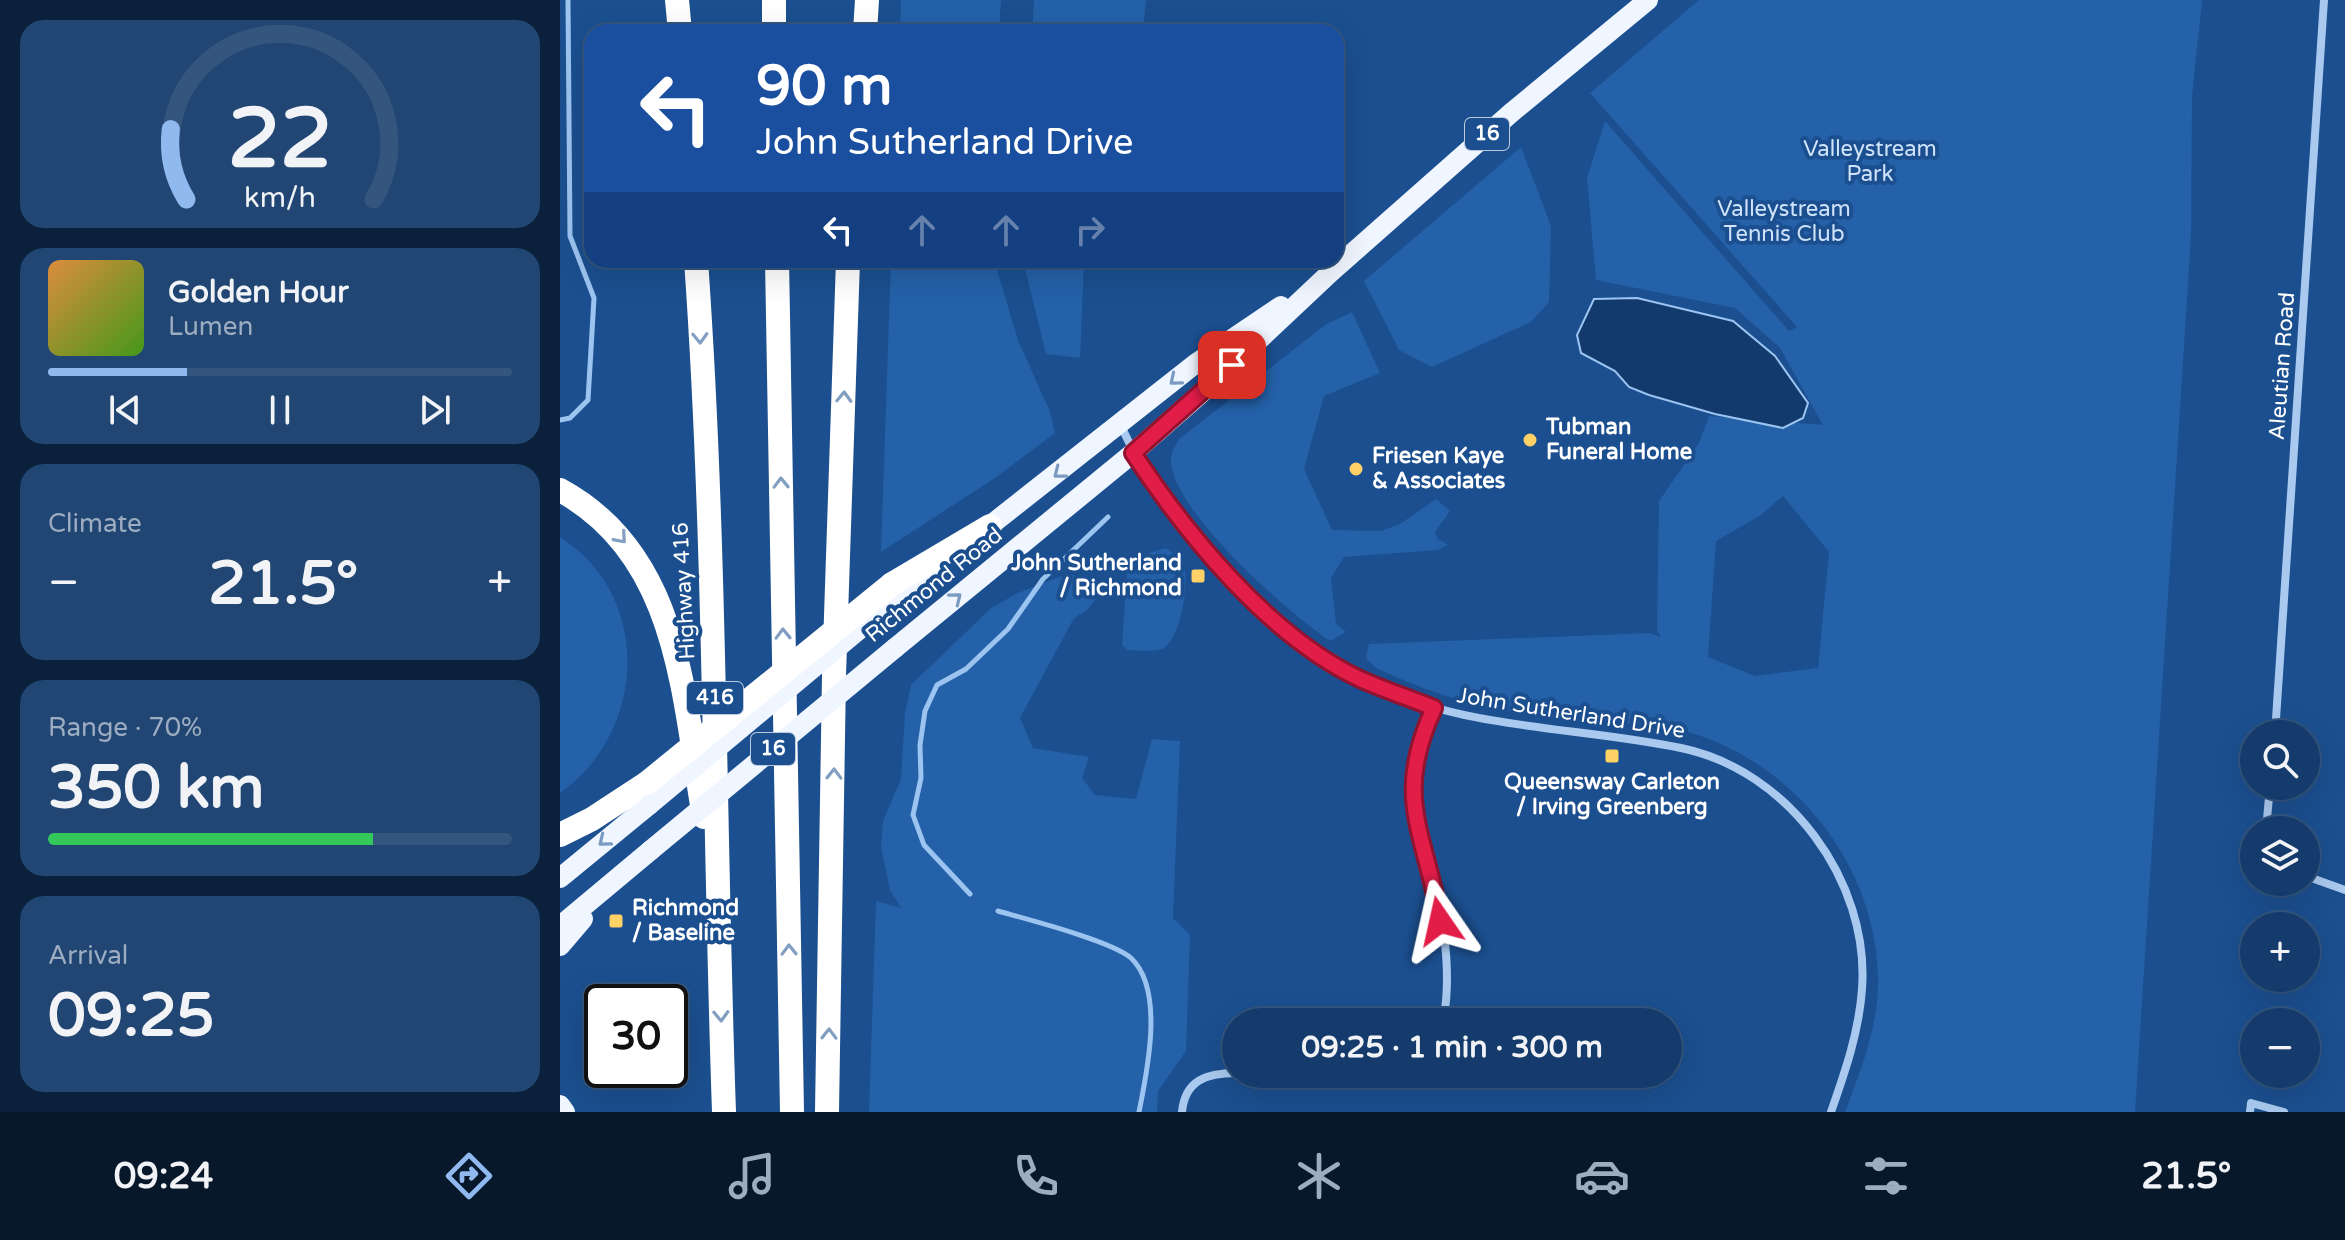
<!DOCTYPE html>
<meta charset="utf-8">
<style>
body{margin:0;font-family:"Varela Round",sans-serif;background:#214673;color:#f1f3f6;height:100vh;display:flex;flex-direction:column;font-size:30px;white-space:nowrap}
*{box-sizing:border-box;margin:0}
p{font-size:26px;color:#9dadc1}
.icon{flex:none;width:44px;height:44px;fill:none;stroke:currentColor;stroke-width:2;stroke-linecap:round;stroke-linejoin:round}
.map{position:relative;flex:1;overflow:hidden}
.details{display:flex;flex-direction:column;gap:20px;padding:20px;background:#0b203b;width:560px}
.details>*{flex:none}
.banner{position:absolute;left:24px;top:24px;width:760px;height:244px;border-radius:24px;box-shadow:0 8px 32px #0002,0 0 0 2px #33557e;background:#1a4fa0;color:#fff;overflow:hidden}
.controls{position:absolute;left:1680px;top:720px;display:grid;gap:16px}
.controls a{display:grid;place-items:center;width:80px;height:80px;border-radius:50%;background:#143b6b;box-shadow:0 8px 32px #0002,0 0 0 2px #33557e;font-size:40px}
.speed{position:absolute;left:24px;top:984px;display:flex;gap:16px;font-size:40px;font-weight:700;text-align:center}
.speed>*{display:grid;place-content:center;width:104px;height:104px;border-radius:50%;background:#143b6b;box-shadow:0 8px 32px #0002,0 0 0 2px #33557e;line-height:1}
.speed .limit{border:4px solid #111;border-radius:12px;background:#fff;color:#111}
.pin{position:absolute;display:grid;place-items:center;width:68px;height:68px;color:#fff;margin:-34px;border-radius:16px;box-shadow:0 4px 12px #0006}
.me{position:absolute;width:88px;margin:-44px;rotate:349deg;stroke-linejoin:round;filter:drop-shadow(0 0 6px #0008)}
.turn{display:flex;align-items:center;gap:28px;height:168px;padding:0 40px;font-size:36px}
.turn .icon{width:104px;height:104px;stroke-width:2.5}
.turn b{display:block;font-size:56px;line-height:68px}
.lanes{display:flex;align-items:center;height:76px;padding:0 40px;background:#0003;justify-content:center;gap:40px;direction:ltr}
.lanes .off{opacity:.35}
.big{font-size:60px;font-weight:800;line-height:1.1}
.details .card{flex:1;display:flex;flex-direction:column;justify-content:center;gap:12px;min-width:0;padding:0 28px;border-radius:24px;background:#214673}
.details .dial{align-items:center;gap:0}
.dial svg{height:208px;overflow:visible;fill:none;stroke:#33557e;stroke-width:7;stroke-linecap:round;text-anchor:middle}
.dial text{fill:#f1f3f6;stroke:none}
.song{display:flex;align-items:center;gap:24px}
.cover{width:96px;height:96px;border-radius:12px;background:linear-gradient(135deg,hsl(30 70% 55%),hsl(100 70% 35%))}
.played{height:8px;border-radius:4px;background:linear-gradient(90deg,#90b9f0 30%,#33557e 30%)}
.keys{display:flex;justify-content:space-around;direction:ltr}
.heat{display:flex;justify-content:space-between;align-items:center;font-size:44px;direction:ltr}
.charge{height:12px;border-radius:6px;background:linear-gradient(90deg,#34c759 70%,#33557e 0)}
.trip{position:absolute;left:662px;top:1008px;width:460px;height:80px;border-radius:40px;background:#143b6b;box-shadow:0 8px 32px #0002,0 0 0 2px #33557e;font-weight:800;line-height:80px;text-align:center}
.dock{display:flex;height:128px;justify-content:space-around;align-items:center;background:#08182b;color:#9dadc1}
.dock .icon{width:56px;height:56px}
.dock .active{color:#90b9f0}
.dock b{font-size:36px;color:#f1f3f6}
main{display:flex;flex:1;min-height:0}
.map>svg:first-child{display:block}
.green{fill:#2461a8;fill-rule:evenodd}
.water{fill:#123a6d;stroke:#9cc4f0;stroke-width:2}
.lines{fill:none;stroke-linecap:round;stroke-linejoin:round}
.stream{stroke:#9cc4f0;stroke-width:5}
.street{stroke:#a9c9ee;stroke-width:8}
.primary{stroke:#f0f6ff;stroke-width:20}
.highway{stroke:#fff;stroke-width:24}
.primary-bridge{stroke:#f0f6ff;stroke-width:20}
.highway-bridge{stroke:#fff;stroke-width:24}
.oneway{stroke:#829ec1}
.oneway2{stroke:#7b9ac1}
.route-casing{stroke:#92132f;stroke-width:20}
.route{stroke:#e11d48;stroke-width:14}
.poi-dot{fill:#ffd166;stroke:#1b4f8f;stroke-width:3}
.labels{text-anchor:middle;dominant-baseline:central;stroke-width:8;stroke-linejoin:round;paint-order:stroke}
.shield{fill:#1b4f8f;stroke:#bbcadd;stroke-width:2}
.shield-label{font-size:20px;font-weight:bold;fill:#fff}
.park-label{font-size:22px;fill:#cfe3fa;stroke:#1b4f8f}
.street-label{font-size:22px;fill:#fff;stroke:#1b4f8f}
.poi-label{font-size:22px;font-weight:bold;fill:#fff;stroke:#1b4f8f;text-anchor:start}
</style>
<main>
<section class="details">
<div class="card dial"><svg viewBox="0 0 100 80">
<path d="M14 69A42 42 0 1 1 86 69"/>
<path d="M14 69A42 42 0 0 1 8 42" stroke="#90b9f0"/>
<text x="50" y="56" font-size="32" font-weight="700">22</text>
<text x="50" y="72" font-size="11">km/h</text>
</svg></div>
<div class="card">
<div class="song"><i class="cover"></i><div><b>Golden Hour</b><p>Lumen</p></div></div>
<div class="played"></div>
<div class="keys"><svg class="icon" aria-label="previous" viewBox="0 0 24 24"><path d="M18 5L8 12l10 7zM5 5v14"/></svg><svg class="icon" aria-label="pause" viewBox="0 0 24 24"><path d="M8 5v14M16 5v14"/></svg><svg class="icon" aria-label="next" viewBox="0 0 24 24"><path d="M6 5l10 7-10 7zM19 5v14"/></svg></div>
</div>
<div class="card"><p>Climate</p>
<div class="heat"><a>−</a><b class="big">21.5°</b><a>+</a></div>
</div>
<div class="card"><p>Range · 70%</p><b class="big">350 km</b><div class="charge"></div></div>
<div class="card"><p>Arrival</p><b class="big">09:25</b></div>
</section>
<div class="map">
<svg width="1785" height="1112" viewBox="0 0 1785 1112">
<rect width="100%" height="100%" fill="#1b4f8f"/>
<path class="green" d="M341,0H441L439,32H340Z
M474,0H586L583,32H472Z
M1139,0H1642L1632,96L1631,237L1575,1112H1285C1301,1070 1319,1024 1318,978C1316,865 1235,763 1128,732C1096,723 1058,724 1025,721C942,712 893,704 816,668L806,658L809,644L1090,633L1101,637L1097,630L1099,501L1139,443L1149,416L1263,425L1220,348L1175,308L1036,280L1027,178L1045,121L1229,331L1237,327L1030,93ZM1223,496L1269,552L1258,668L1195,676L1148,657L1156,541L1201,515Z
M961,147L991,226L989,302L971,322L872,367L839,350L804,281Z
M331,260H434L458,340L490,412L495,433L435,478L321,552Z
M463,260H524L520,358L486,354Z
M792,312L820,373L764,396L744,469L772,530L821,531L840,524L876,499L890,511L875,532L878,539L888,545L878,550L784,557L771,578L776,624L786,632L770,641C731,615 605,506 611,456C612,451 617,443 619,439L765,325Z
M0,537C93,596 87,732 0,793Z
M606,548C614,554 624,560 625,571C628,589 620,638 604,648C596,653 578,650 567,650L562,645L567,572L572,558Z
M507,574L520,576L537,586L538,596L527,610L514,618L460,718L473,748L529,757L522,778L535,795L576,799L592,739L620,741L613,918L630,935L626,1051L598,1091L597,1112H309L316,901L341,908L330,890L321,847L323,821L341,779L345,713L351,685L431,608L458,593Z"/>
<path class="water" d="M1077,298L1173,321L1215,356L1248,403L1243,418L1223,428L1155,414L1089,395L1069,387L1055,371L1021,353L1017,335L1034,299Z"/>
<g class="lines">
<path class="stream" d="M0,420L10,418L28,400L34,298L10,236L8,0
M410,894L364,845L353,815L361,778L360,745L365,711L377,685L406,669L448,629L483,579L548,517
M438,911C466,919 552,941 571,958C605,990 587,1072 579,1112"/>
<path class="street" d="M561,426C600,513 712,633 798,678C900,731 1011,725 1121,748C1228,770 1310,881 1302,989C1299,1032 1285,1072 1271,1112
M874,708C863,731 853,758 852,785C851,823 867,857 876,893C886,933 891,981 883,1022
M1715,734L1764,0
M1706,830L1710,786
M1746,876L1785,890
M693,1074L875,1085L876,1074
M622,1112C625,1080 647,1073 676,1073
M1690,1112L1691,1103L1724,1112"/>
<path class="primary" d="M418,535L635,364L721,306
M332,602L374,569
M335,648L573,453L653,383L771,272L951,113L1088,0
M0,878L89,805
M0,926L91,850
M0,946L23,919
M0,1105L5,1112"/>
<path class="highway" d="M117,0L120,32
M214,0V32
M305,32L307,0
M136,260C156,543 154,828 164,1112
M217,260L232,1112
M0,490C120,555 123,697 144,817
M332,584L430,526
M0,835L32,819L87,783
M267,1112L274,675L288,260"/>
<path class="primary-bridge" d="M89,805L332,602
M91,850L335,648"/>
<path class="highway-bridge" d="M87,783L332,584"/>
</g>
<defs><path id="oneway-chevron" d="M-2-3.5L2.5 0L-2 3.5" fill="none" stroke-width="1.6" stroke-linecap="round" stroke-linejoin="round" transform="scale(2)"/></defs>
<g class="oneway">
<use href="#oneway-chevron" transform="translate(140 338) rotate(88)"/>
<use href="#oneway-chevron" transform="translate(284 397) rotate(-88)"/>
<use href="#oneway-chevron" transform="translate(221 483) rotate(-91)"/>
<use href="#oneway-chevron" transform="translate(61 538) rotate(49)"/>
<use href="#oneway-chevron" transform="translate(223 634) rotate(-91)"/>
<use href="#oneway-chevron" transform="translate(274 774) rotate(-89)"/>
<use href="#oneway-chevron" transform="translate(229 950) rotate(-91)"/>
<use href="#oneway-chevron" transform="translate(161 1016) rotate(88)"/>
<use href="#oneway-chevron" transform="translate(269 1034) rotate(-89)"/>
</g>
<g class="oneway2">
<use href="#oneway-chevron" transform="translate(615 380) rotate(140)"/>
<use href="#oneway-chevron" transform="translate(499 473) rotate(142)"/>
<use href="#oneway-chevron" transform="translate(396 598) rotate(-39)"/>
<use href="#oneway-chevron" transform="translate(44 841) rotate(141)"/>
</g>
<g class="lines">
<g class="route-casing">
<path id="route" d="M672,365L573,453C627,535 709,636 800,679C824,690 850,698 874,708C832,799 866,833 880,921"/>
</g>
<use href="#route" class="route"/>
</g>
<g class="poi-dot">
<circle cx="970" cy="440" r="8"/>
<circle cx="796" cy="469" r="8"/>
<rect x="630" y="568" width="16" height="16" rx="4"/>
<rect x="1044" y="748" width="16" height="16" rx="4"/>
<rect x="48" y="913" width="16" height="16" rx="4"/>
</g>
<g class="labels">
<g class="shield">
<rect x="905" y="118" width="44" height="32" rx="6"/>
<rect x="127" y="682" width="56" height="32" rx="6"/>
<rect x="191" y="733" width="44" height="32" rx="6"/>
</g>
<g class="shield-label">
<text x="927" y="134">16</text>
<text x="155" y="698">416</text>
<text x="213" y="749">16</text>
</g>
<g class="park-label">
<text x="1310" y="149">Valleystream<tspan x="1310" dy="25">Park</tspan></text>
<text x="1224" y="209">Valleystream<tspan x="1224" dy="25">Tennis Club</tspan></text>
</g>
<g class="street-label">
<text transform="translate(1722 366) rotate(-86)">Aleutian Road</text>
<text transform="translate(374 585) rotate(-39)">Richmond Road</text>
<text transform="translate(124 591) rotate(-93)">Highway 416</text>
<text transform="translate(1011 713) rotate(9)">John Sutherland Drive</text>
</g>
<g class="poi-label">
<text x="986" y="427">Tubman<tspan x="986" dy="25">Funeral Home</tspan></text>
<text x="812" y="456">Friesen Kaye<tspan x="812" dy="25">&amp; Associates</tspan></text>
<text x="622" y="563" text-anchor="end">John Sutherland<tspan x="622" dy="25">/ Richmond</tspan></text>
<text x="1052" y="782" text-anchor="middle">Queensway Carleton<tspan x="1052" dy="25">/ Irving Greenberg</tspan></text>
<text x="72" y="908">Richmond<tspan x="72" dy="25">/ Baseline</tspan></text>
</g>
</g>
</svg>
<div class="controls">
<a><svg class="icon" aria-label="search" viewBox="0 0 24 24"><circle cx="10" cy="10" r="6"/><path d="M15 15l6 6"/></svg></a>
<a><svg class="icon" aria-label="layers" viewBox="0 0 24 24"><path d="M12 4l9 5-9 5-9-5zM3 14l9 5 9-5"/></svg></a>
<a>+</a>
<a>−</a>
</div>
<div class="speed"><div class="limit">30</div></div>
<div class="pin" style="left:672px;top:365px;background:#d93025"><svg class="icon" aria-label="arrive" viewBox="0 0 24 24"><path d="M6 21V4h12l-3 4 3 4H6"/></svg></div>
<svg class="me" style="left:880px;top:921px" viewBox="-20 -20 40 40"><path d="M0-17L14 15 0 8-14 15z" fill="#e11d48" stroke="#fff" stroke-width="4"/></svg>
<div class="trip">09:25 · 1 min · 300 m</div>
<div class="banner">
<div class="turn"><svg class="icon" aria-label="left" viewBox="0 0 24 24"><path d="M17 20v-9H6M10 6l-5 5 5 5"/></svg><div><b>90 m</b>John Sutherland Drive</div></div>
<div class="lanes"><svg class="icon" aria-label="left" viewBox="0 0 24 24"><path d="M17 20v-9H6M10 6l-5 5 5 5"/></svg><svg class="icon off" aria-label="ahead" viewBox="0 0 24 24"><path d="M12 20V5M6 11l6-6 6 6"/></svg><svg class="icon off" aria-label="ahead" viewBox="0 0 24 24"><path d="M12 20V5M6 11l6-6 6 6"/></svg><svg class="icon off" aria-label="right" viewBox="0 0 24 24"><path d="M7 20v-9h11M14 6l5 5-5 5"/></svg></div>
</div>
</div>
</main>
<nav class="dock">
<b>09:24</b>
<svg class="icon active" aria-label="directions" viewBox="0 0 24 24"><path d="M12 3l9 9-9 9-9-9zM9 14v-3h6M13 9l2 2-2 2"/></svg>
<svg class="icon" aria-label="music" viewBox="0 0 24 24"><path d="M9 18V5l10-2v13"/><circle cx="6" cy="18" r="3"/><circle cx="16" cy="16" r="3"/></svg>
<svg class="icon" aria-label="phone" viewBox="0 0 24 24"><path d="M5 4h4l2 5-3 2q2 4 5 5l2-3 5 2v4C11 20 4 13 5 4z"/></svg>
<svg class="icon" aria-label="climate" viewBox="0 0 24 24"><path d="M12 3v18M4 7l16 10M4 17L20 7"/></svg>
<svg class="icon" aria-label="car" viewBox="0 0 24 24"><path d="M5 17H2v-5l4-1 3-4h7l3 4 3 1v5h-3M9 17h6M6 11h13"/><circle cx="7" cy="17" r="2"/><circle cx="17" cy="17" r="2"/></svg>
<svg class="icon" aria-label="filters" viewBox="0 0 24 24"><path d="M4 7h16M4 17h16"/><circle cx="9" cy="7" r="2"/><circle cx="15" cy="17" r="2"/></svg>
<b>21.5°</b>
</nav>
